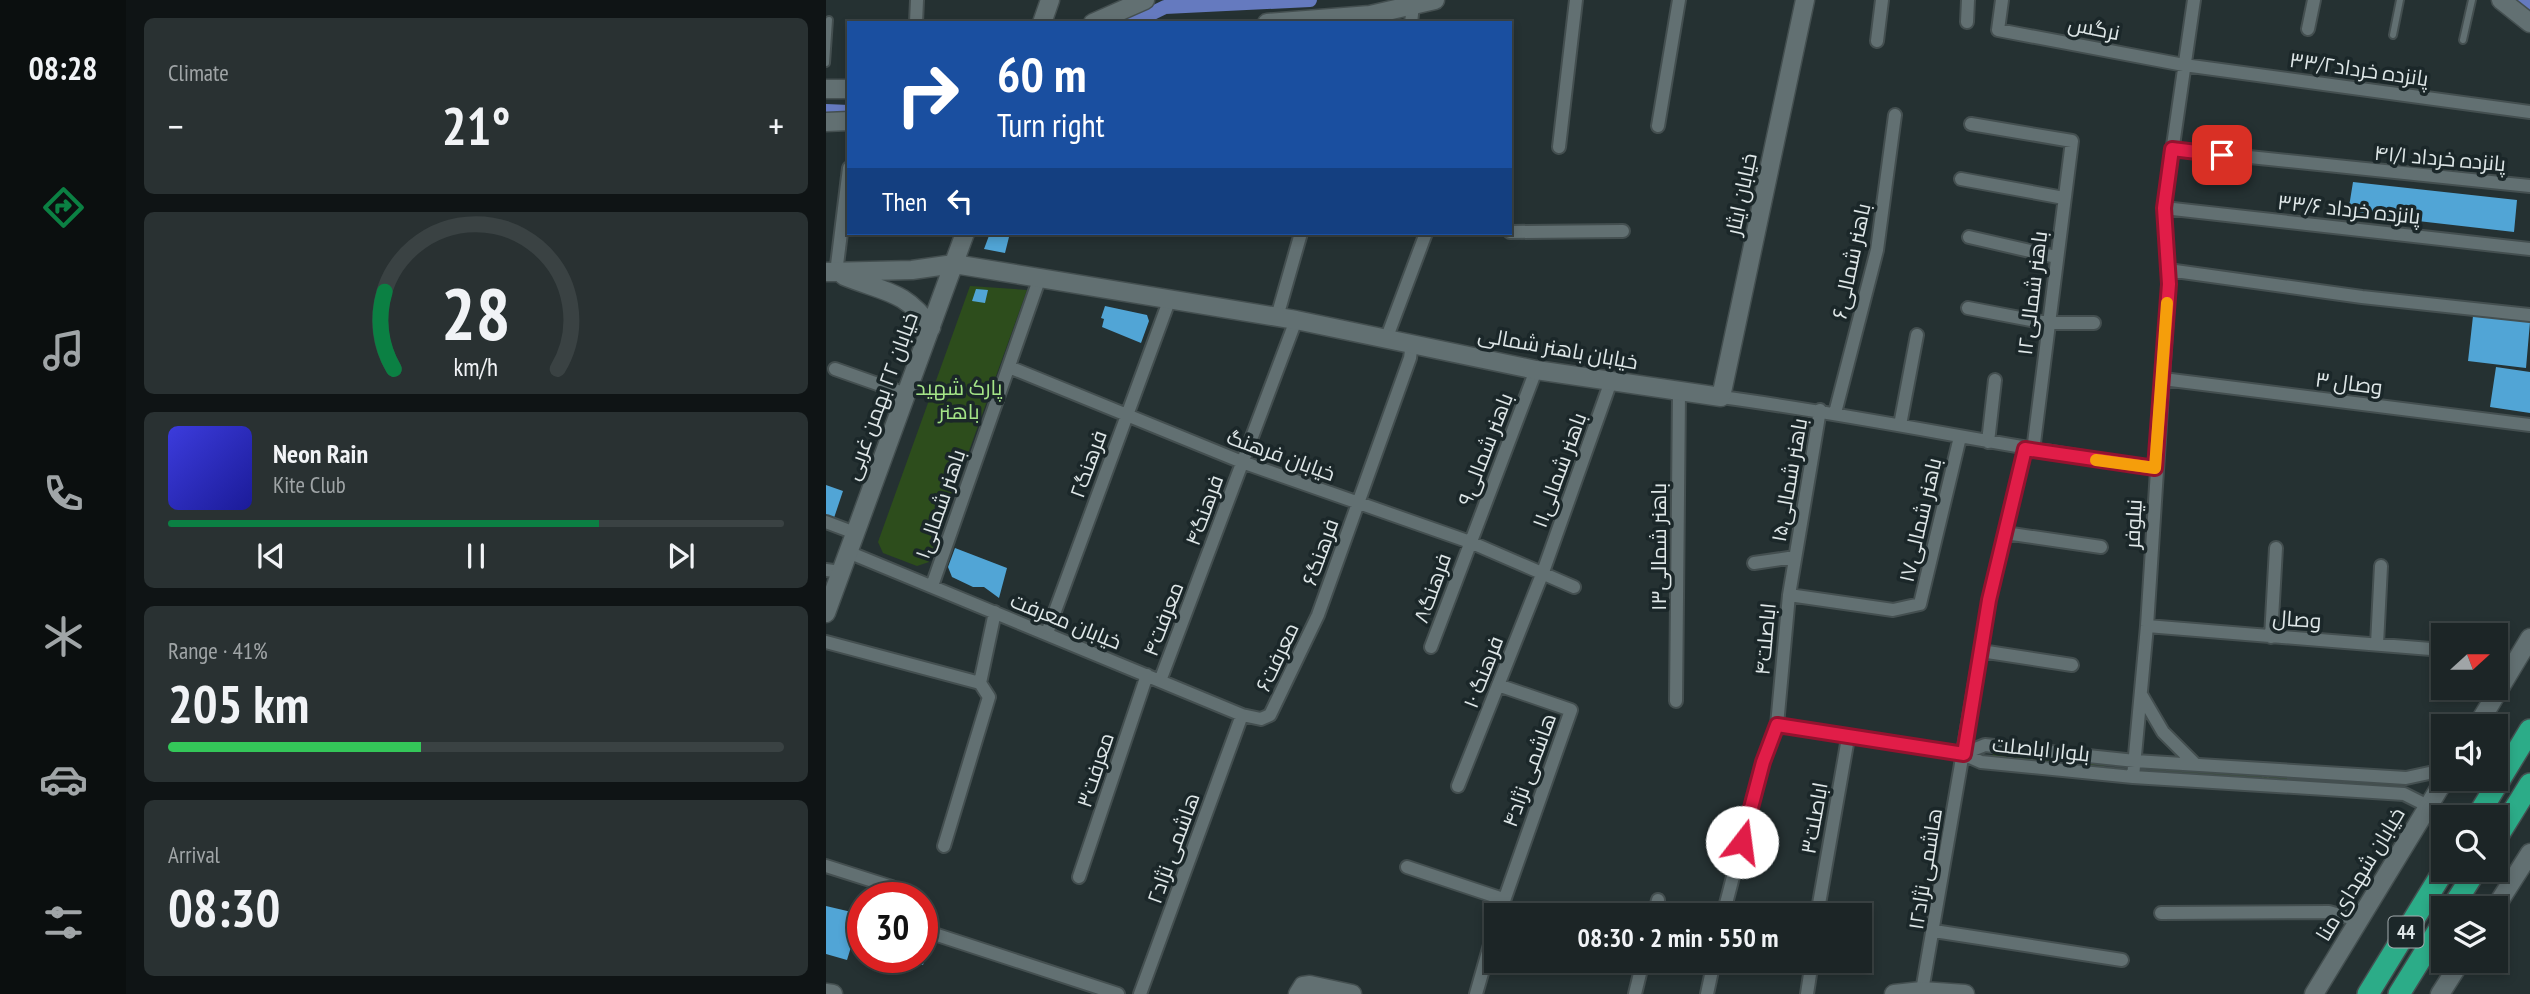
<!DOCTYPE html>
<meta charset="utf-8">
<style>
body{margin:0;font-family:"PT Sans Narrow",Cairo,sans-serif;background:#293132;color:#f1f3f6;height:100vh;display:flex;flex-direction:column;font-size:26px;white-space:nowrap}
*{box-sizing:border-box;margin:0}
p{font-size:23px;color:#a0a5a7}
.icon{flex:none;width:38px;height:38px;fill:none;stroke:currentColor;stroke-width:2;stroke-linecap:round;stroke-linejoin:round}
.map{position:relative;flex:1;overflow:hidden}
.details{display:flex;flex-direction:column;gap:18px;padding:18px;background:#0f1415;width:700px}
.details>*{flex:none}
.hud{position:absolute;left:21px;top:21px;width:665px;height:214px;border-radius:0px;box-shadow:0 4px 10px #0003,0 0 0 2px #3a4243;background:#1a4fa0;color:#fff;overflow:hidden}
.needle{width:46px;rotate:69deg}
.controls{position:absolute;left:1605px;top:623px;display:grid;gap:14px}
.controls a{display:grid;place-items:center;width:77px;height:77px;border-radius:0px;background:#1c2526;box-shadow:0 4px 10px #0003,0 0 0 2px #3a4243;font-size:35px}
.speed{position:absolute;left:21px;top:882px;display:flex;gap:14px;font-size:35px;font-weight:700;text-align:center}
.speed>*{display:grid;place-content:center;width:91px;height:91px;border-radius:50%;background:#1c2526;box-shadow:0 4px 10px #0003,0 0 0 2px #3a4243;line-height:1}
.speed .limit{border:10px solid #d22;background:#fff;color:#111}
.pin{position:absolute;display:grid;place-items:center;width:60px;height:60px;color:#fff;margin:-30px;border-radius:14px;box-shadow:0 4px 10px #0006}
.me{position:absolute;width:77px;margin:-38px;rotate:15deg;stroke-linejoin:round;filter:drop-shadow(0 0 5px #0008)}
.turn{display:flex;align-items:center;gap:24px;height:147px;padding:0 35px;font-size:32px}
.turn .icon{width:91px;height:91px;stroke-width:2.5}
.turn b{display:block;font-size:49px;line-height:60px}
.then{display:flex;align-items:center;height:66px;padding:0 35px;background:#0003;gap:14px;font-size:26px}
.big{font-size:52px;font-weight:700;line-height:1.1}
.details .tile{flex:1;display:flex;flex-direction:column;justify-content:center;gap:10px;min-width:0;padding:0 24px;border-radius:10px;background:#293132}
.details .dial{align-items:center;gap:0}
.dial svg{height:182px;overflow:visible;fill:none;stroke:#3a4243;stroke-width:7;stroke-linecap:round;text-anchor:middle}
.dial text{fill:#f1f3f6;stroke:none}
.song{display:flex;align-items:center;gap:21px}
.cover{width:84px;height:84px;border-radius:10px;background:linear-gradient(135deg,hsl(240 70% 55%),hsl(240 70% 35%))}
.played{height:7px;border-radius:4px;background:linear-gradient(90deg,#0b8043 70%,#3a4243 70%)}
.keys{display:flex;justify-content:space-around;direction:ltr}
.heat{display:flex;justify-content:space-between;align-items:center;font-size:38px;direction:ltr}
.charge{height:10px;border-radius:5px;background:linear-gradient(90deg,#34c759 41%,#3a4243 0)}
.trip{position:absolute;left:658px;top:903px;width:388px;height:70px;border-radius:0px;background:#1c2526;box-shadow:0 4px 10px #0003,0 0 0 2px #3a4243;font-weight:700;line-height:70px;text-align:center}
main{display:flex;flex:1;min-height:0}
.tab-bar{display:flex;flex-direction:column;width:126px;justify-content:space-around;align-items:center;background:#0b0f0f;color:#a0a5a7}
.tab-bar .icon{width:49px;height:49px}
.tab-bar .active{color:#0b8043}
.tab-bar b{font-size:32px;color:#f1f3f6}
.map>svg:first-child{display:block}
.grass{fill:url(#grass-tufts)}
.park{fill:#2d4d1c}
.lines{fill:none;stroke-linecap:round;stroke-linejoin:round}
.canal{stroke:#657abf;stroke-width:14}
.building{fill:#51a5d6}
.lane-casing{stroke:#444f50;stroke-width:10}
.street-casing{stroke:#444f50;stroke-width:16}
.secondary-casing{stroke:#444f50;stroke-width:21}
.highway-casing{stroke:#444f50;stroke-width:24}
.lane{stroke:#627072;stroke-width:6}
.street{stroke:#627072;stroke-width:12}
.secondary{stroke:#627072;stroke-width:18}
.highway{stroke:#2cac88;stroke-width:21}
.route-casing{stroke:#92132f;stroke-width:18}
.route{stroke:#e11d48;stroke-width:12}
.slow{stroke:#f59e0b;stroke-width:12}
.labels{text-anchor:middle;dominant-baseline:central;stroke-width:7;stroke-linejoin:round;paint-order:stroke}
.shield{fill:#1b2729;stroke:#a4adaf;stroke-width:2}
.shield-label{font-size:19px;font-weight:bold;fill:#dfe7e8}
.street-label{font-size:21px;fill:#dfe7e8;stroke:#1b2729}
.park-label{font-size:21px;fill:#a4e487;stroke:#1b2729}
</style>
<main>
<nav class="tab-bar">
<b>08:28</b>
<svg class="icon active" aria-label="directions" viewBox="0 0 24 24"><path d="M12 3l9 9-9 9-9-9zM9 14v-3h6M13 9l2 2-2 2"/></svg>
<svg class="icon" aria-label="music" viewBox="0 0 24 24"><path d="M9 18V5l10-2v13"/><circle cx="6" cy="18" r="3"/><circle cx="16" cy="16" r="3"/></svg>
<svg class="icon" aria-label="phone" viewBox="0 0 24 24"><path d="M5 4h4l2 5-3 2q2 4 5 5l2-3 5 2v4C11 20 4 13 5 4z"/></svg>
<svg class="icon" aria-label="climate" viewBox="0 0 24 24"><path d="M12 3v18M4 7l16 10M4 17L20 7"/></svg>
<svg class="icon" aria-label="car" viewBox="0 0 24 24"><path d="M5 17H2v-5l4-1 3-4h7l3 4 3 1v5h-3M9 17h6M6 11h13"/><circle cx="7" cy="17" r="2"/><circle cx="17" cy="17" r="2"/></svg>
<svg class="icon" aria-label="filters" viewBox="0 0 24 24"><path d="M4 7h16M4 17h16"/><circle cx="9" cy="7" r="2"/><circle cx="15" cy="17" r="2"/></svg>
</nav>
<section class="details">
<div class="tile"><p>Climate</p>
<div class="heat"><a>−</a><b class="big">21°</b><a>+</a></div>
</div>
<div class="tile dial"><svg viewBox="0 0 100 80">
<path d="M14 69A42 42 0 1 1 86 69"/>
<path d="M14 69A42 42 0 0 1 10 35" stroke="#0b8043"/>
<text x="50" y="56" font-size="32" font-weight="700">28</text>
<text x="50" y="72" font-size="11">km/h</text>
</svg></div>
<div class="tile">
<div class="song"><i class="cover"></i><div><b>Neon Rain</b><p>Kite Club</p></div></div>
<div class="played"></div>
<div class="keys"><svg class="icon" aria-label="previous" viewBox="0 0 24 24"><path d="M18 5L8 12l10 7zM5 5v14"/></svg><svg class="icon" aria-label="pause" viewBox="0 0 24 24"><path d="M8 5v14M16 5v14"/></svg><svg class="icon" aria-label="next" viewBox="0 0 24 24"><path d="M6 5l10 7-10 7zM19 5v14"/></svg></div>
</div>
<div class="tile"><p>Range · 41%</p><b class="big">205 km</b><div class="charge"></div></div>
<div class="tile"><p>Arrival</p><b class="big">08:30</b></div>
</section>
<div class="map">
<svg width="1704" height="994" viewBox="0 0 1704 994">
<defs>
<pattern id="grass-tufts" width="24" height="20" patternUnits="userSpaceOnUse" patternTransform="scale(1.75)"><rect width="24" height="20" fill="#2d4d1c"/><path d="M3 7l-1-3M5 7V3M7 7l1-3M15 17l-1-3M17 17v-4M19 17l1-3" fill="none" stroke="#4b673d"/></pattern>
</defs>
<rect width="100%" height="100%" fill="#253132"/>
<path class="grass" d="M1168,753L1277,762L1282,766L1171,759L1166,756Z
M1327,767L1571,783L1574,787L1327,773L1324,769Z"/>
<path class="park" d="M144,286L201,290L103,562L91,566L57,553L52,542Z"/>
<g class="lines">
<path class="canal" d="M1696,0L1704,5
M306,23L339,7L484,0
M0,111L23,112"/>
</g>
<path class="building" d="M1527,182L1691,200L1688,232L1522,213Z
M164,233H184L179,253L158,249Z
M150,289L162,290L159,303L146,301Z
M279,306L321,315L323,321L315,343L276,327L278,319L275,318Z
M1647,316L1704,322L1700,368L1642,361Z
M1670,367L1704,372V413L1664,407Z
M0,485L17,491L8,518L0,515Z
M129,548L181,568L173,598L158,587H147L126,577L122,567Z
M0,906L34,914L37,907V950L25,947L21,960L0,954Z
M96,941L103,943L97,965L69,958L96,957Z"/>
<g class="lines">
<g class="lane-casing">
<path id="lane" d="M1567,35L1574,0
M1637,40L1646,0
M0,63L3,20"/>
</g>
<g class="street-casing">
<path id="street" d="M1176,0L1172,30L1358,65L1704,112
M1141,22L1142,0
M90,23L91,0
M585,23L587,5
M1482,29L1488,0
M1051,41L1056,0
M1145,124L1246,141L1207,451
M832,126L853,0
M733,147L750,0
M1346,149L1704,186
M1135,179L1238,198
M1338,208L1704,249
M684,232L797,231
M1143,237L1230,257
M1342,270L1536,297L1704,315
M10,273L23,168
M1142,308L1221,323H1268
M451,317L475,233
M561,337L600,233
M183,367L416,462L644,542L748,587
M9,369L80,394
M1337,379L1704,425
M895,397C1040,416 1183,448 1329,468
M1009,413L1051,250L1069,115
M1074,425L1091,335
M1162,442L1169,380
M0,522L29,533
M1179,533L1275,547
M22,552L416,715L435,719L444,715L492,615L584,358L586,343
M928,563L969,557
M0,570L15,572
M106,586L214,277
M963,595L1067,610L1094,604L1134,437
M1321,626L1617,650
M221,633L343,301
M1445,637L1450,548
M0,642L154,683L163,697L118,846
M1551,644L1555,566
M605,647L710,370
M1155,651L1246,665
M334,681L470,320
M154,683L169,612
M672,685L745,710L673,915
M1316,696L1337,732L1369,764
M850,701L853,393
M951,725L1137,754L1155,762L1307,777L1578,794L1602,806
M1137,754L1159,745L1309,761L1580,778L1617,770
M1307,777L1321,626L1343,284L1338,208L1368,0
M632,786L717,572L785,381
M0,866L66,887
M581,867L677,899
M253,877L321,675
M993,904L1022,738
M1335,913L1503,912L1532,920
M828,915L832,900
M897,915L937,762L951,725L963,595L994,410
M96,930L292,994
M1108,931L1296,960
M1096,991L1163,601L1199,449
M314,994L416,715
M650,994L670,924
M809,994L817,961
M881,994L888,961
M981,994L986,961"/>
</g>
<g class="secondary-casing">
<path id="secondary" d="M1675,0L1704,23
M216,23L224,0
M267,23L319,0
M441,23L544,15L609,0
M0,89H23
M0,122L23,121
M0,272L86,270L128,264L470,320L710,370L895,397L979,0
M18,276C57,292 80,290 105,328
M0,613L139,233
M1651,726L1704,638
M1669,908L1704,853
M0,993L7,994
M472,994L477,986L484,985L526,994
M1068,994L1096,991L1139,994
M1488,994L1619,779
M1614,994L1635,961"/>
</g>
<g class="highway-casing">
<path id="highway" d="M1651,817L1704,730
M1670,839L1704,784
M1626,908L1650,870
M1542,994L1618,870
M1573,994L1617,923"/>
</g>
<use href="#lane" class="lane"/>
<use href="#street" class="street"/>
<use href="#secondary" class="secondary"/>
<use href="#highway" class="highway"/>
</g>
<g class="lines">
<g class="route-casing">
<path id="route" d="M916,842L937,762L951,725L1138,754L1163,600L1199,449L1329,468L1343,284L1338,208L1346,149L1396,155"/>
</g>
<use href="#route" class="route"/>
<path class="slow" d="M1270,460L1329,468L1341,303"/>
</g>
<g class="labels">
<rect class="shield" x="1562.5" y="916.5" width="35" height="31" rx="5"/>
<g class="shield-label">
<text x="1580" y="932">44</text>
</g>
<g class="street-label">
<text transform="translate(1268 28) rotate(11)">نرگس</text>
<text transform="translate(1533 69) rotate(8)">پانزده خرداد۳۳/۲</text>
<text transform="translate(1614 158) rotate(5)">پانزده خرداد ۴۱/۱</text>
<text transform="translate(915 194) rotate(-78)">خیابان ایثار</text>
<text transform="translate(1523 209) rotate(6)">پانزده خرداد ۳۳/۶</text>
<text transform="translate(1025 261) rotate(-78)">باهنر شمالی۶</text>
<text transform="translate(1206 293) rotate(-83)">باهنر شمالی۱۲</text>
<text transform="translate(732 348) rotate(10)">خیابان باهنر شمالی</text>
<text transform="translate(1523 383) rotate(7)">وصال ۳</text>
<text transform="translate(55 396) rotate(-70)">خیابان ۲۲ بهمن غربی</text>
<text transform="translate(659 449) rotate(-69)">باهنر شمالی۹</text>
<text transform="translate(455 455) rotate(20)">خیابان فرهنگ</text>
<text transform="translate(262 464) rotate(-70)">فرهنگ۲</text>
<text transform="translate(733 470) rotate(-70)">باهنر شمالی۱۱</text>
<text transform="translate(963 480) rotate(-80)">باهنر شمالی۱۵</text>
<text transform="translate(114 504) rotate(-71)">باهنر شمالی۱</text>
<text transform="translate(378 510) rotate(-70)">فرهنگ۴</text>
<text transform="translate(1094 520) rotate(-77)">باهنر شمالی۱۷</text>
<text transform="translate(1307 524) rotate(-87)">نیلوفر</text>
<text transform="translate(832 547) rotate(-90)">باهنر شمالی۱۳</text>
<text transform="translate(494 552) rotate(-70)">فرهنگ۶</text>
<text transform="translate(606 588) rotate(-70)">فرهنگ۸</text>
<text transform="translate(337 619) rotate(-69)">معرفت۴</text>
<text transform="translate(1471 619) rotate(4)">وصال</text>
<text transform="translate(240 621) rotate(22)">خیابان معرفت</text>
<text transform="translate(939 639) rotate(-85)">اباصلت۴</text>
<text transform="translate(451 657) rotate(-65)">معرفت۶</text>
<text transform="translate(657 672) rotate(-69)">فرهنگ ۱۰</text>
<text transform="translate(1215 749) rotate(6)">بلوار اباصلت</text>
<text transform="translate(269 770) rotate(-72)">معرفت۳</text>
<text transform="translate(703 770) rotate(-70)">هاشمی نژاد۴</text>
<text transform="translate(988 818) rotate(-80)">اباصلت۳</text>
<text transform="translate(347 848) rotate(-70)">هاشمی نژاد۲</text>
<text transform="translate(1099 869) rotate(-81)">هاشمی نژاد۱۲</text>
<text transform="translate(1534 874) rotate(-59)">خیابان شهدای منا</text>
</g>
<g class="park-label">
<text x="133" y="387">پارک شهید<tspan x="133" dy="24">باهنر</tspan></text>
</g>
</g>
</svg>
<div class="controls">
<a><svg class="needle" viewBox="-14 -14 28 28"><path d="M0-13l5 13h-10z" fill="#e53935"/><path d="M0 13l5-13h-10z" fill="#a0a5a7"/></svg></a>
<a><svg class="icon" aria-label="sound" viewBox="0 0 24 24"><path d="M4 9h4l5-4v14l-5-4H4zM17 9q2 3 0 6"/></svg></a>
<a><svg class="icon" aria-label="search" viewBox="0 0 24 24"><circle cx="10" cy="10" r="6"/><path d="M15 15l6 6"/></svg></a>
<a><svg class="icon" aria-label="layers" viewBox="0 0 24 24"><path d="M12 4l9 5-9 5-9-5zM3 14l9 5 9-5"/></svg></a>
</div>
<div class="speed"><div class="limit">30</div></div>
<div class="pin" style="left:1396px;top:155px;background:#d93025"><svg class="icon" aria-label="arrive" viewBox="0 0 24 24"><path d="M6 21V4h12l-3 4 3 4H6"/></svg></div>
<svg class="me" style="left:916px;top:842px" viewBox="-20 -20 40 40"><circle r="19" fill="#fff"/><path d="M0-13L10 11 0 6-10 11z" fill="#e11d48"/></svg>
<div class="trip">08:30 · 2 min · 550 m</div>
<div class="hud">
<div class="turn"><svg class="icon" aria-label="right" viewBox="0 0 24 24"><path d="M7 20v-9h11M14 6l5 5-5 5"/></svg><div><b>60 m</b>Turn right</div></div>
<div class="then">Then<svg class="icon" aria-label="left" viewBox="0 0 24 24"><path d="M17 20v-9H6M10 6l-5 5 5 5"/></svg></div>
</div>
</div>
</main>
